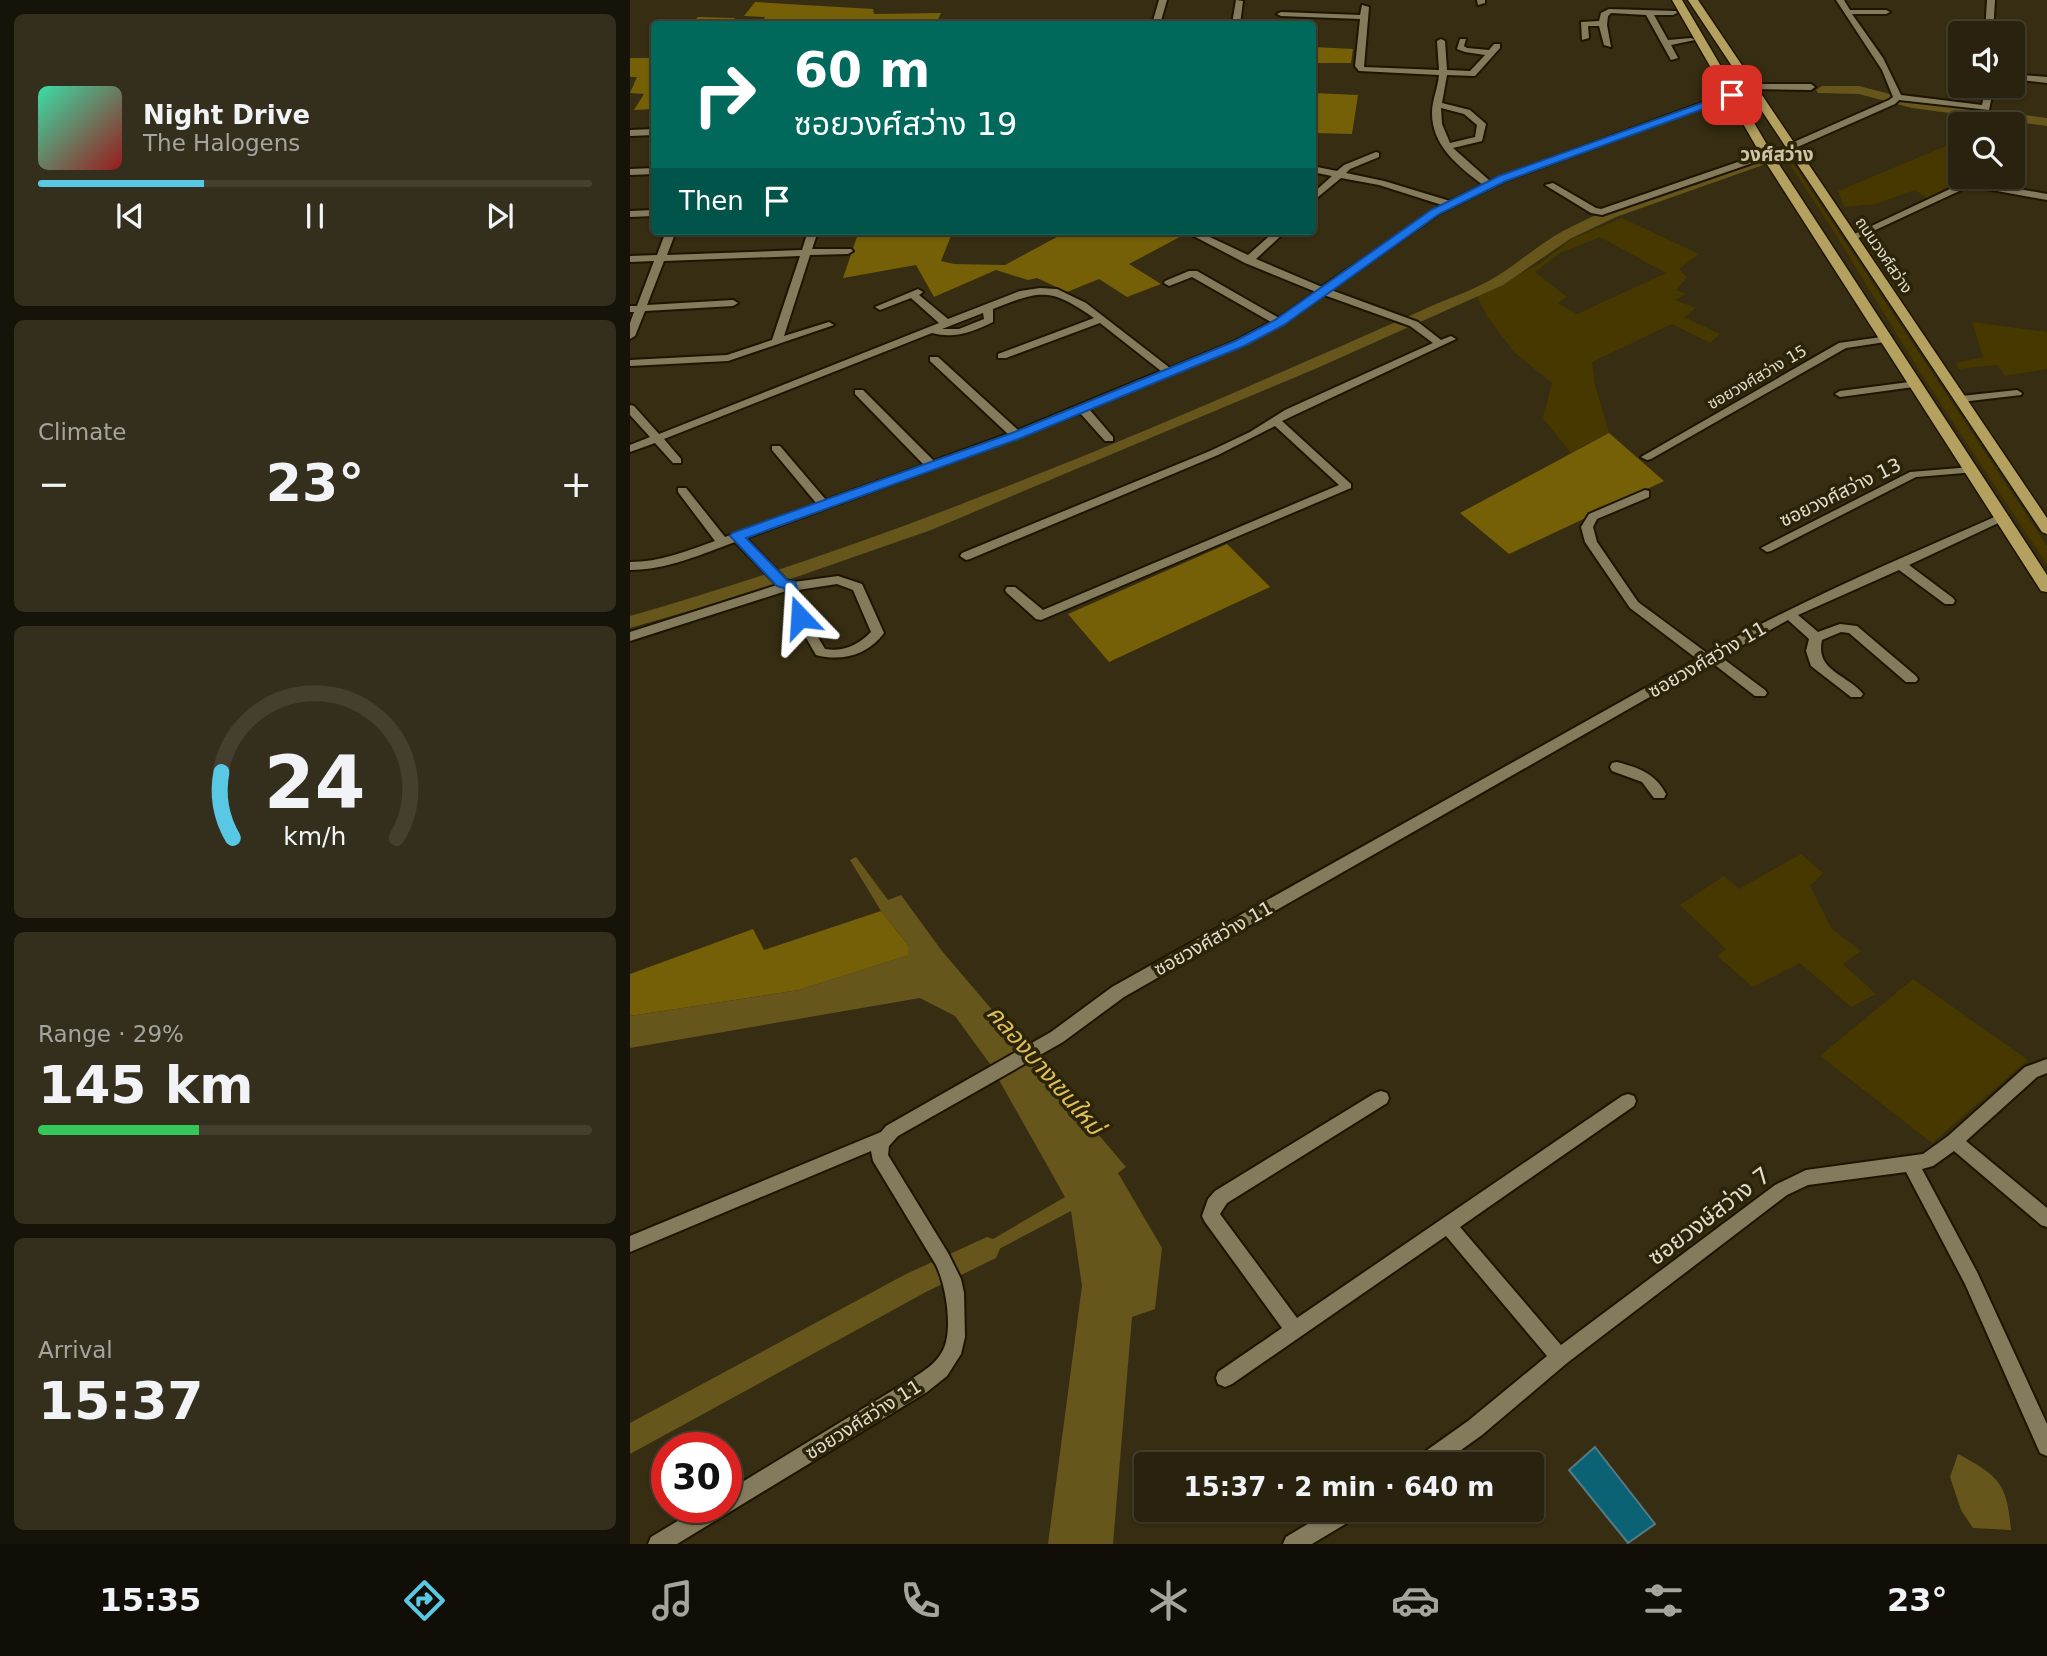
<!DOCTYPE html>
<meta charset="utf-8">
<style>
body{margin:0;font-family:"DejaVu Sans","Noto Sans Thai",sans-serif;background:#342f1c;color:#f1f3f6;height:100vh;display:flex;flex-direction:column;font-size:26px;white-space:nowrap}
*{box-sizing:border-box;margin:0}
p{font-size:23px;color:#a5a49e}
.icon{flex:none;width:38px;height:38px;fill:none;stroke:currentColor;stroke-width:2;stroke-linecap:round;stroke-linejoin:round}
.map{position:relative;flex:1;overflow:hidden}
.sheet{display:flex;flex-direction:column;gap:14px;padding:14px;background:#161308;width:630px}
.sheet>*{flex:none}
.top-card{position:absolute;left:21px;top:21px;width:665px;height:214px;border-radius:7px;box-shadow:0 2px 5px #0004,0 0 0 2px #443f2e;background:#00695c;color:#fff;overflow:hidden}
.fabs{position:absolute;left:1318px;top:21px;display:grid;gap:14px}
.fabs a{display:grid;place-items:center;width:77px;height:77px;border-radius:7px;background:#28220e;box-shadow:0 2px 5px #0004,0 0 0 2px #443f2e;font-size:35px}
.speed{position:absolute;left:21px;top:1432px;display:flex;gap:14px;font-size:35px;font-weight:700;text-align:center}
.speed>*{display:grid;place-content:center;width:91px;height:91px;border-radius:50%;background:#28220e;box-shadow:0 2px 5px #0004,0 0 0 2px #443f2e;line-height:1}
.speed .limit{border:10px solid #d22;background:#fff;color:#111}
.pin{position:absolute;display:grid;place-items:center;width:60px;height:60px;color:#fff;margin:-30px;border-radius:14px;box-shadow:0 4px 10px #0006}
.me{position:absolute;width:77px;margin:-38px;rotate:340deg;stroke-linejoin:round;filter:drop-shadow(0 0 5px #0008)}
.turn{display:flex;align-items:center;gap:24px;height:147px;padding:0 28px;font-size:32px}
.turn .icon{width:91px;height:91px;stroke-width:2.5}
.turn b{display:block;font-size:49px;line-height:60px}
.then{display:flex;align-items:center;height:66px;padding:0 28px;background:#0003;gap:14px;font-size:26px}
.big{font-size:52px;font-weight:600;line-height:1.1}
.sheet .card{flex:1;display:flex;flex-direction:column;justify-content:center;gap:10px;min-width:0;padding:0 24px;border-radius:10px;background:#342f1c}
.sheet .dial{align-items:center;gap:0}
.dial svg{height:182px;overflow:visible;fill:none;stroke:#443f2e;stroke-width:7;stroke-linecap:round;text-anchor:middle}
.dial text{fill:#f1f3f6;stroke:none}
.song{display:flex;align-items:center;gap:21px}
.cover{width:84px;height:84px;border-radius:10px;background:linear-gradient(135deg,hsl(160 70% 55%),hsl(0 70% 35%))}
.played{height:7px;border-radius:4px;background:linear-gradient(90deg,#59c8e4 30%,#443f2e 30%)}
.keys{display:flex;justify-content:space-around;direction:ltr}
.heat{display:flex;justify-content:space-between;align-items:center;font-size:38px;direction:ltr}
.charge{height:10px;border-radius:5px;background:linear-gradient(90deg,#34c759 29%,#443f2e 0)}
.trip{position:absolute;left:504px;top:1452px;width:410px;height:70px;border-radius:7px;background:#28220e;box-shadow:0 2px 5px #0004,0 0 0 2px #443f2e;font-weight:600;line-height:70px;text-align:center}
.tab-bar{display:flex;height:112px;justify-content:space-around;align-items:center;background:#100e06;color:#a5a49e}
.tab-bar .icon{width:49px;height:49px}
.tab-bar .active{color:#59c8e4}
.tab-bar b{font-size:32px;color:#f1f3f6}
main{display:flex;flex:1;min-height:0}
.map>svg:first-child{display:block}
.green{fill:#473800;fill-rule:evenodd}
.forest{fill:#756008}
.water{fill:#66561b}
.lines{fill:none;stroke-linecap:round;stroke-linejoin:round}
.canal{fill:#66561b;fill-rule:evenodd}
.building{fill:#0b6275;stroke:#557a84;stroke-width:2}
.minor-casing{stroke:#1d1500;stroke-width:4}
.primary-casing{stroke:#1d1500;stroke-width:3}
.minor{fill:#847b5d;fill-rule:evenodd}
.primary{fill:#b4a15f;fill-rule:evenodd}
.route{fill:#1a73e8;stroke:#114b97;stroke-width:2}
.labels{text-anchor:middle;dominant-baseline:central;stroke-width:7;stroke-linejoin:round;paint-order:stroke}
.far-street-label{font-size:16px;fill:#e1dccc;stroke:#2c2408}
.far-quarter-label{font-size:19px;font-weight:bold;fill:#cfc5a5;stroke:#2c2408}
.street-label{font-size:19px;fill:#e1dccc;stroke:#2c2408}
.near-street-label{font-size:23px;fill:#e1dccc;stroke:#2c2408}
.near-water-label{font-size:24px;font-style:italic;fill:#dfc057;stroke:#2c2408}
</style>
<main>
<section class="sheet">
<div class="card">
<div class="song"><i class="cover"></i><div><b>Night Drive</b><p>The Halogens</p></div></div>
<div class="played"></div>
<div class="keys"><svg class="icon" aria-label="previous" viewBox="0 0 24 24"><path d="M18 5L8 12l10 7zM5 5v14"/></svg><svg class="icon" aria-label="pause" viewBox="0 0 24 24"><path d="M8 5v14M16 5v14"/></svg><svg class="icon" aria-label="next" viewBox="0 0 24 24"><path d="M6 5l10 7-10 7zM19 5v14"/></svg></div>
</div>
<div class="card"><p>Climate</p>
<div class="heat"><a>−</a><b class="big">23°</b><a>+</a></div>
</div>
<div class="card dial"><svg viewBox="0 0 100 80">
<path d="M14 69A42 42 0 1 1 86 69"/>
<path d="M14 69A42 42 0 0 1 9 40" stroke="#59c8e4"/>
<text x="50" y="56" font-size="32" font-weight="700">24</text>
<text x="50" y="72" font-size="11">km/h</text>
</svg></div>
<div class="card"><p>Range · 29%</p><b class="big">145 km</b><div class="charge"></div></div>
<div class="card"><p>Arrival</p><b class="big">15:37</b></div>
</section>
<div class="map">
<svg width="1417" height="1544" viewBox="0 0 1417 1544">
<rect width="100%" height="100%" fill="#362d12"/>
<path class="green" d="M1330,140L1332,180L1297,198L1285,190L1246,204L1214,207L1208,191Z
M1150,150L1155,151L1417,546V565L1290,372L1201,227Z
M992,218L1069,254L1049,269L1057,278L1046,290L1056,294L1045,300L1066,308L1054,317L1090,334L1080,343L1042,324L962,362L965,385L979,433L941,453L913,418L922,383L884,352L857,316L847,296L911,263L942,239ZM970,237L1036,273L947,314L928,303L937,297L905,272L930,253Z
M1342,322L1417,332V369L1375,376L1367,365L1328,369L1326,363L1353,357Z
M1171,854L1193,873L1180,886L1202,929L1231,951L1213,964L1246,994L1221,1007L1170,963L1123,987L1087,956L1096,949L1050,905L1094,876L1109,889Z
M1283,979L1398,1060L1302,1143L1190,1056Z"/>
<path class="forest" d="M125,2L243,9L244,14L311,13L306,24H61L68,17L105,18L102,23H131L135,17L114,16Z
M683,47L723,49L721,63H683Z
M0,58H24V109L4,110L14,94L0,93L7,77H0Z
M682,93L728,95L722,134L683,133Z
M229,231H323L311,261L324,264L375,265L438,231H561L499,264L531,284L497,297L469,279L437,292L407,278L398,280L366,270L304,297L286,265L213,278Z
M979,433L1034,481L879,554L830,513Z
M597,544L640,587L479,662L438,614Z
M251,911L278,945L279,955L169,990L0,1016V974L123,929L134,950Z"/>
<path class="water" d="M226,857L258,900L271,895L312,951L496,1167L488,1173L532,1248L525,1309L502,1317L483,1544H418L452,1286L441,1211L335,1267L332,1257L435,1197L360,1064L325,1016L290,998L0,1048V1016L169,990L278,955V945L251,911L220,860Z
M1328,1454C1369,1476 1377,1483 1381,1530L1343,1528L1331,1510L1320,1477Z"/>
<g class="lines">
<path class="canal" d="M1192,86H1229L1283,100L1417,118V126L1282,108L1229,94L1188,93L1186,90Z
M1128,158L1135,162L1133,165L986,217L940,239L873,285L685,369L301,530L115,595L0,628V616C273,538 535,424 795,309C818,298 845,290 867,276C890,262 909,244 933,231C991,201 1065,175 1128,158Z
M357,1237L366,1240L370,1249L366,1258L296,1292L0,1454V1423L276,1274Z"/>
</g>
<path class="building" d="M965,1447L1025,1524L998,1543L939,1470Z"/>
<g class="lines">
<g class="minor-casing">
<path id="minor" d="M529,0H537L530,24H522Z
M606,0L613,1L610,24H602Z
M847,0H855V3L848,5Z
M1206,0H1214L1220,10H1256L1260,12L1256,14H1222L1253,58L1271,95L1352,105L1356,86H1364L1359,110L1269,100L1265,104L1163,149H1157V145L1259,100L1263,97L1252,70Z
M1357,0H1365L1363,33H1355Z
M732,5L739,7L734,67L809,70L807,41L811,39L815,41L817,70L840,71L855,55L835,52L827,49L830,39H836L834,46L837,48L859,50L864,44H870V48L845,76L817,75L812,103L840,110L856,124L852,141L823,148L860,181L1099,93L1106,95L875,181L808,214L701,290L788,322L811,340L821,336L826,339L652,421L721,484V488L411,620L406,619L377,593L375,590L377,587H385L413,610L709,485L645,426L588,455L340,559L336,560L330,556L332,553L580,451L620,432L655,410L803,343L780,326L694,295L653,324L613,345L459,409L483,437V441H475L450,413L390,437L116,538L156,580L164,582L208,576L232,584L254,633C238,655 212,662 186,655L164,617L156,591L0,641V632L147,585L105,542C72,554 37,570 0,570V562C30,562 57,551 85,541L48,492V488H56L95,537L187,504L142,450V446H150L196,500L294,465L225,394V390H233L304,461L378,434L300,361V357H308L388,430L531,371L470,323L376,358H368V354L464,318C420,287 411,290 363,309V322C342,332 325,339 302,333L34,439L51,459V463H43L25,443L0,452V445L20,437L0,415V405L4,406L29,434L309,323L281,298L250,310L245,307L288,289L293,292L289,295L318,319L390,291L410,288L427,289L456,303L540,368L605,341L641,322L562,277L539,286L534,283L535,281L559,271H567L649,318L686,292L615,263L554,231H567L618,255L645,231H656L626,259L692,287L812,205L749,185L711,178L682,202V194L702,176L682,172V166L707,171L714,165L746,152L749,153V157L720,169L716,173L754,181L820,201L853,185C828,166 802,146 802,113C802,100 808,88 809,75L729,71L725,66L730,19L651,16L647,14L651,12L730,15ZM811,108L834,114L847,125L845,137L820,143L812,124ZM353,313L354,319L329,329H312ZM207,584L223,590L241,632C228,645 214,652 195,649L176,617L168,590Z
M979,9L1046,11L1047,13L1043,15H1024L1038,40L1061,38L1065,40L1041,45L1048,58L1041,60L1016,15L981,13L978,16L977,25L981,47L974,45L969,26H958L959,38L952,40L951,22L969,21L971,13Z
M1382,74L1417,77V83L1382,79Z
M1121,84H1181L1185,87L1181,90L1118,89L1117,87Z
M24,129V135L0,136V130Z
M1137,152L1142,155L1140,157L972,215L961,213L915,185L923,183L966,208L971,209Z
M24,168V174L0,175V169Z
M1339,180L1417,194V200L1340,186L1224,240L1216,238Z
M24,210V216L0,217V211Z
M36,231H46L37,255L172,250L178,231H188L182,249H221L223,251L218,254L180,255L154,336L199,322L204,325L98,361L0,366V360L97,355L142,340L170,256L34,261L17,305L103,300L108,303L103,306L15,311L5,336L0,339V323L4,312H0V306H7L24,261L0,262V256L27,255Z
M1258,336L1262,337V341L1216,348L1021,459L1017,460L1011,457L1209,343Z
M1287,381L1291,382V386L1210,397L1205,394L1210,391Z
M1387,390L1392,393L1391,395L1331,402L1326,399L1331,396Z
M1342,467L1346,468V472L1286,477L1141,551L1137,552L1131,548L1280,472Z
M1015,490L1019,491V497L967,519L963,527L967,542L1008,602L1077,653C1171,600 1270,559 1369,515L1373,514L1379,518L1279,565L1323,598L1325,601L1323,604H1315L1269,570L1168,615L1188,632L1210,624L1227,626L1286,676L1288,679L1286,682H1276L1219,633L1211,632L1192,640C1185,671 1217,674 1233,694L1231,697H1221L1181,666L1176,651L1179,639L1158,620L1091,657L1135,690L1137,693L1135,696H1125L1081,662L494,997L433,1042L268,1136L259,1146L258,1155L318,1253L331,1279L334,1293L335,1337L331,1354L317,1376L297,1392L47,1544H18L21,1537L71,1507H96V1492L283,1378C294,1371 305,1364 312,1352C324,1332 316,1285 306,1265L243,1161L241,1151L0,1252V1236L251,1132L256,1126L421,1032L482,987L1067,659L1000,608L955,542L951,527L959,514Z
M987,762C1009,768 1025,773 1036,794L1034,798H1024L1012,782L982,771L980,767L982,763Z
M1417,1059V1073L1407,1077L1336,1141L1417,1208V1227L1411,1225L1324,1151L1303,1166L1292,1169L1347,1272L1417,1424V1456L1410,1453L1335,1284L1276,1172L1178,1185L1157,1195L937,1363L852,1435L810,1465H783L786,1458L838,1421L917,1356L816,1236L602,1384L595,1387L588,1384L586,1378L588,1372L652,1328L575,1222L572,1216L578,1199L585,1191L745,1093L751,1091L757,1093L759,1098L757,1103L597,1203L590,1214L667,1318L992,1096L998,1094L1004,1096L1006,1101L1004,1106L830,1227L931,1345L1145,1185L1176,1170L1293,1154L1318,1136L1395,1067Z
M701,1510H730L727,1517L682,1544H653L656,1537Z"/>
</g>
<g class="primary-casing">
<path id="primary" d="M1042,0H1052L1143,155L1417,575V592L1411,591L1131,155Z
M1058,0H1068L1417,518V534L1412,532Z"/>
</g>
<use href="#minor" class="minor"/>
<use href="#primary" class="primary"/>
</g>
<path class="route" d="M1102,92L1107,95L1106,97L876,181L809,214L654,325L614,346L391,438L116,538L157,580L165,582L177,617L175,620H165L154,588L147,586L100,536L102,533L382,433L605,341L645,320L801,210L869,176Z"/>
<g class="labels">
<g class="far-street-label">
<text transform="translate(1254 255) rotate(56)">ถนนวงศ์สว่าง</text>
<text transform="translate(1127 377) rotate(-30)">ซอยวงศ์สว่าง 15</text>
</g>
<g class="far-quarter-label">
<text x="1147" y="154">วงศ์สว่าง</text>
</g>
<g class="street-label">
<text transform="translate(1210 492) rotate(-26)">ซอยวงศ์สว่าง 13</text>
<text transform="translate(1077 659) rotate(-30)">ซอยวงศ์สว่าง 11</text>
<text transform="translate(583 938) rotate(-29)">ซอยวงศ์สว่าง 11</text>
<text transform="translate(233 1419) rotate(-32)">ซอยวงศ์สว่าง 11</text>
</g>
<g class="near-street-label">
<text transform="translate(1079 1216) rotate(-37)">ซอยวงษ์สว่าง 7</text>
</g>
<g class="near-water-label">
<text transform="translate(415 1070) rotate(49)">คลองบางเขนใหม่</text>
</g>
</g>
</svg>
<div class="fabs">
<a><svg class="icon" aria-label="sound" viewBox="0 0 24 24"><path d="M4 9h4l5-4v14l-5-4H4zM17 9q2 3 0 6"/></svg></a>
<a><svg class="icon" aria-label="search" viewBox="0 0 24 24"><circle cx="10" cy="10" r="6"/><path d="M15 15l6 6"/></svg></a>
</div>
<div class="speed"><div class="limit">30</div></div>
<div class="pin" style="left:1102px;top:95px;background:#d93025"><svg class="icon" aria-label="arrive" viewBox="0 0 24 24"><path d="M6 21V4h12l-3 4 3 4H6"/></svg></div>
<svg class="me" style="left:170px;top:617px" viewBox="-20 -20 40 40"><path d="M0-17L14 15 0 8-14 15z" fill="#1a73e8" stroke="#fff" stroke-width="4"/></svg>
<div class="trip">15:37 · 2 min · 640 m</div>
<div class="top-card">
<div class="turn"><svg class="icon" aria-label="right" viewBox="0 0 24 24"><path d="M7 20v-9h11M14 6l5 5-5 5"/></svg><div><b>60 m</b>ซอยวงศ์สว่าง 19</div></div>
<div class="then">Then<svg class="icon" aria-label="arrive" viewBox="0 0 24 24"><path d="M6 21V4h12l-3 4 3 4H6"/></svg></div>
</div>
</div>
</main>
<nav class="tab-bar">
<b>15:35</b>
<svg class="icon active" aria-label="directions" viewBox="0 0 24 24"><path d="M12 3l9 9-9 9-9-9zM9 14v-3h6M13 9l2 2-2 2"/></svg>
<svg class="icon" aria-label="music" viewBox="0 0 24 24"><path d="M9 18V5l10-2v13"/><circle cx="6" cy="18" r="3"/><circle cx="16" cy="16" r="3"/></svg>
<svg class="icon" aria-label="phone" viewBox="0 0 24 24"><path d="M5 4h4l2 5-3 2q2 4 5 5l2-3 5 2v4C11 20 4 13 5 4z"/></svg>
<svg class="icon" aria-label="climate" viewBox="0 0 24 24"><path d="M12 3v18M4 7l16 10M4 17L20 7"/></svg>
<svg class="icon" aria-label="car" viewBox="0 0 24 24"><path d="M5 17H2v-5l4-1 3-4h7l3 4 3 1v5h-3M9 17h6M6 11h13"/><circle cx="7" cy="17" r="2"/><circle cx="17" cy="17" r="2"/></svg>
<svg class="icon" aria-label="filters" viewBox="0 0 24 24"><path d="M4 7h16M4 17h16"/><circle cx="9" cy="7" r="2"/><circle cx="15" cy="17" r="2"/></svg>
<b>23°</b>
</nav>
